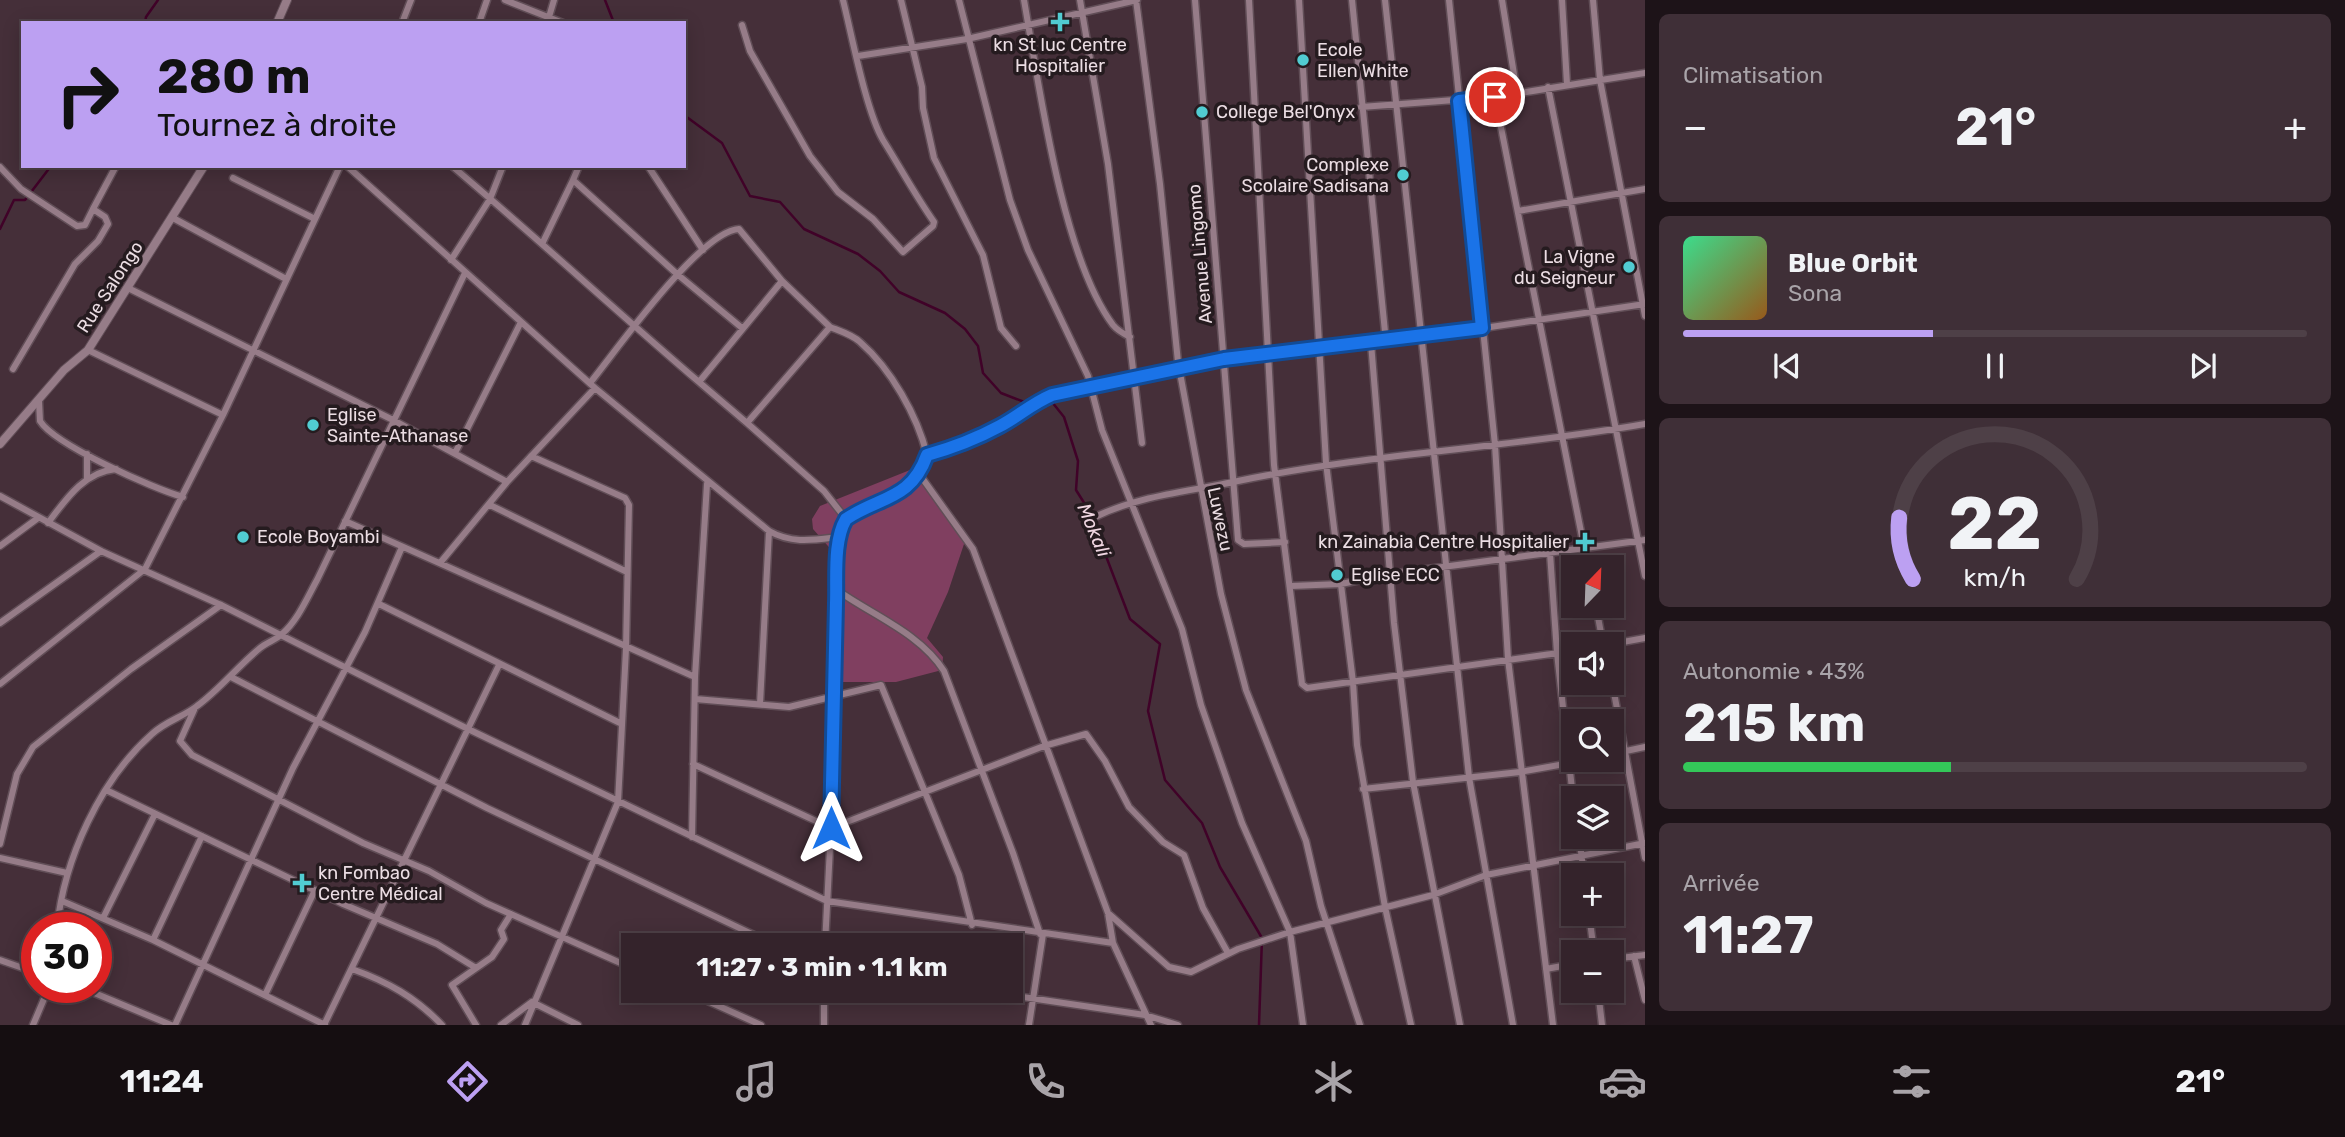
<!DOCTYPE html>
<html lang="fr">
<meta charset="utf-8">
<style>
body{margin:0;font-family:Rubik,sans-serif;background:#3f2f37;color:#f1f3f6;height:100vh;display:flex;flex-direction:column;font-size:26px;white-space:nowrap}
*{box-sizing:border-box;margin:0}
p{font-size:23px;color:#a9a4a9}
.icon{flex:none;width:38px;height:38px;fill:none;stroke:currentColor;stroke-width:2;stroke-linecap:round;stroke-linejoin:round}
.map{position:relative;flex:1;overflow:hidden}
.panel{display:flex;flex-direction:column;gap:14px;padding:14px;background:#1d1318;width:700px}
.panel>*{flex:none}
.top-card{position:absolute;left:21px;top:21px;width:665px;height:147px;border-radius:0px;box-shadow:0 4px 18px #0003,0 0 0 2px #4e4047;background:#bca0f2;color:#111;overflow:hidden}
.needle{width:46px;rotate:23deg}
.fabs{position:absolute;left:1561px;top:555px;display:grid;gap:14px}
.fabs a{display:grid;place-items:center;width:63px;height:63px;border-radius:0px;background:#34232b;box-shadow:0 4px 18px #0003,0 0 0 2px #4e4047;font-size:35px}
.speed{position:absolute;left:21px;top:912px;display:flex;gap:14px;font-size:35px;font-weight:700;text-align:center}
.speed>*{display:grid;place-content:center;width:91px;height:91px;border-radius:50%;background:#34232b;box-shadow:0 4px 18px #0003,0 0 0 2px #4e4047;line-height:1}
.speed .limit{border:10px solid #d22;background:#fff;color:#111}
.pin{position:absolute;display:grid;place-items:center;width:60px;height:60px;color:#fff;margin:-30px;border:4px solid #fff;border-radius:50%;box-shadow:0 2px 7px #0007}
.me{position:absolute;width:77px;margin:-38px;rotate:0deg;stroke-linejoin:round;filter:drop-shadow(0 0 5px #0008)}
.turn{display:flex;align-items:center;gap:24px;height:147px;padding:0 21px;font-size:32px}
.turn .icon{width:91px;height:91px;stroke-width:2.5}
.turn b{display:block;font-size:49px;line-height:60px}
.big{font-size:52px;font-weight:700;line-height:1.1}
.panel .tile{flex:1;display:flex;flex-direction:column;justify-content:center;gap:10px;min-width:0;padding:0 24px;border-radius:10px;background:#3f2f37}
.panel .dial{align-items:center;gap:0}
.dial svg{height:182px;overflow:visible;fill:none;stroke:#4e4047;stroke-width:7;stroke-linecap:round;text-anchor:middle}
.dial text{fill:#f1f3f6;stroke:none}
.song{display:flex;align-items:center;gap:21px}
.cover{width:84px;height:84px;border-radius:10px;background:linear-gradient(135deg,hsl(150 70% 55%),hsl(30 70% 35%))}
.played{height:7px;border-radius:4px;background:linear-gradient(90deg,#bca0f2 40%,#4e4047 40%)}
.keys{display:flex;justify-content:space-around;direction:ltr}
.heat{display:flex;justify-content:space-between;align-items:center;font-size:38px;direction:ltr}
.charge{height:10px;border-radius:5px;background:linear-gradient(90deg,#34c759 43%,#4e4047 0)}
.trip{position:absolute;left:621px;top:933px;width:402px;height:70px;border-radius:0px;background:#34232b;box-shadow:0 4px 18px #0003,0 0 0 2px #4e4047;font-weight:700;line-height:70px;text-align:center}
.menu{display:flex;height:112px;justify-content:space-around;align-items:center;background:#150e11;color:#a9a4a9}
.menu .icon{width:49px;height:49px}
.menu .active{color:#bca0f2}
.menu b{font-size:32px;color:#f1f3f6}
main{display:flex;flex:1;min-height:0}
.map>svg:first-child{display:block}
.green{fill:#803f60}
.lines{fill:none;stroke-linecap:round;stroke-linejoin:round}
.stream{stroke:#400228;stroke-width:2.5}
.minor-casing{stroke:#614e57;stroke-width:9}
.tertiary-casing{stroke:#614e57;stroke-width:10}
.minor{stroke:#967c88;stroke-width:6}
.tertiary{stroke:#967c88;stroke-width:8}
.route-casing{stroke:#114b97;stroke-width:18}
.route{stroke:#1a73e8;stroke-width:12}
.poi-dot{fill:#51ccd2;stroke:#251b1f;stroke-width:2.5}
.labels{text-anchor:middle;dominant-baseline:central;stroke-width:7;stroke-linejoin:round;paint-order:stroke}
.poi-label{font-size:18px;fill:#ebdde3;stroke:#251b1f;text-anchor:start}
.street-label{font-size:18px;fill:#ebdde3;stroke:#251b1f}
.water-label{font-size:19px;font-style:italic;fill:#f0d7e2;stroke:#251b1f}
</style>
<main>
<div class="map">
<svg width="1645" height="1025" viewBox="0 0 1645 1025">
<rect width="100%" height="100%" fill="#452f39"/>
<path class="green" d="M910,470L923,474L966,538L948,592L927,638L943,657L942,670L896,682H838L835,554L813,529L812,519L820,506Z"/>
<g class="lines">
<path class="stream" d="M605,0L614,23
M145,23L146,17L158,0
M684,115L722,143L750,196L780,202L804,229L858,254L880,271L899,292L945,313L965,329L978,346L983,373L1001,393L1027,403
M0,229L14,200H25L51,166
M1040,403L1052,402L1064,417L1078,461L1076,490L1088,509L1130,619L1160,644L1148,711L1165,780L1202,823L1220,867L1262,938L1259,1025"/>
<g class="minor-casing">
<path id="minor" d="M505,0L563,23
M901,0L922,87L923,108L934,158L983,255L1001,328L1016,346
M959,0L1010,200L1028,250L1088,376L1102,430L1182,629L1201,705L1242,823L1290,932L1303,1025
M1024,0C1039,85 1062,257 1113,325C1117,330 1124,334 1130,337
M1080,0L1108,164L1142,443
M1136,0L1160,184L1178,362L1221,594L1246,690L1306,841L1321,906L1360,1025
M1195,0L1238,540L1244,544L1285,542
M1249,0L1274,465L1302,684L1307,688L1573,651
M1299,0L1326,463L1353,682L1357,745L1385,907L1411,1025
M1352,0L1386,342
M1385,0L1469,777L1513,1025
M1449,0L1495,445L1508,659L1553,1025
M1502,0L1517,93
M1562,0L1567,84
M1593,0L1600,80L1645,316
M549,17L554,0
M402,23L411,0
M479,23L487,0
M742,25L750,51L810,156L838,192L873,219L903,252L933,226L934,222C915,195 900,167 883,140C866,111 852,36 843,0
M858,56L967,39L1137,0
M1548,87L1645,576
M1495,97L1588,567
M1361,107L1495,97L1645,73
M347,166L595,388L769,531C792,544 813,540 839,537
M452,166C536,237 616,311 699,382
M579,166L573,180L677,274L742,328
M648,166L703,250
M0,167L21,189L77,226L85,225L93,209
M233,178L315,219
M1518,211L1645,189
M173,218L286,279
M543,242L573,180
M451,260L490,199L503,166
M128,288L393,420L507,482
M830,327C840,331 853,335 860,342C891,369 917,415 927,455
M1371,343L1394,623L1413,782L1460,1025
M88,350L223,415
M13,369L75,264L98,241L108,224L105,217L93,209L116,166
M590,383C616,351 700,231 739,229L782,281L830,327L747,423L824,491L846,519
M39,401L40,421C55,445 154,489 183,497
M747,423L699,382L782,281
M455,453L521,322
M87,454V478
M920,475L973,549L1108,913L1113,943L1151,1025
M0,496L101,551L221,605L468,729L827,901L1113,943
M490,505L627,572
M1093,518C1139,495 1188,492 1238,481C1372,453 1510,448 1645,424
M345,521L695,677
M48,523C66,499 84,472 116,469
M0,546L38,518
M1550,553L1557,653L1573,798
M440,563L507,482L595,388
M1291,586L1341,584L1390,574L1645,540
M837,590C872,615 920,633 944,671L1013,853L1040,934
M379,604L620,723
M1596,606L1603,644
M0,623L101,551
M1612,644L1645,638
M231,677L487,808L775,945
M1612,682L1645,858
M0,684L145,569L223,415L340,166
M695,699L789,707L881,685L959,875L972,925
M760,704L769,531
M194,710L180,741L192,755L363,843L429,871L486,903L634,969
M1612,754L1645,747
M693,764L831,828L1044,746L1086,734L1105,761L1129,807L1163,842L1184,855L1203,908L1228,953
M1363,789L1520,772L1587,760
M106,790L343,904L437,944L476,968
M1579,836L1584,875
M692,837L695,677L707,484
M0,844L17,774L33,747L131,669L221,605
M0,858L67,873
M62,901L153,940L325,1025
M1108,913L1169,967L1191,972L1238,949L1290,932L1433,895L1486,875L1645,843
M1589,914L1594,952
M103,918L155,814
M57,928C64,859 100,780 152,734C166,721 183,717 197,706C220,689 238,666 260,648C267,642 276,640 282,634C298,620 307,598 317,580L465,273
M153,940L202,836
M825,945L831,828L832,696L841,527C862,493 906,513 927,455L967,442L1004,424L1029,404L1068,391L1224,359L1423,337L1645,304
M1634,956L1645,1000
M1612,959L1645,955
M0,960L37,973
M352,969C388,982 415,997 442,1025
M1546,969L1573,964
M80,987L171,1025
M683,990L761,1025
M824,990V1025
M975,990L1145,1015L1178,1025
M1598,990L1602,1025
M265,995L315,890
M532,1002L578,1025
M33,1025L49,987
M175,1025L293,768L365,632L402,547
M324,1025L499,665
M476,1025L452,985L492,957L504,939L501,930L511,914
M501,1025L532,1002
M525,1025L618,802L626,649L629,505L625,498L531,456
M1029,1025L1043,934"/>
</g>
<g class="tertiary-casing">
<path id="tertiary" d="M277,23L287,0
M0,444L64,370L88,350L204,166"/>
</g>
<use href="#minor" class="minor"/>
<use href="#tertiary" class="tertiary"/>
</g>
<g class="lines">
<g class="route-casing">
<path id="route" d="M831,828C832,753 834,678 836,603C837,578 833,541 846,519C881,496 911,500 927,455C952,448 976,439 1000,426C1019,416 1031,404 1052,395L1224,359L1482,328L1459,101L1495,97"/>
</g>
<use href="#route" class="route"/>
</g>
<g class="poi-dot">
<path d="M1056.5 11.5h7v7h7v7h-7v7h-7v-7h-7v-7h7z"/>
<circle cx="1303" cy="60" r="7"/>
<circle cx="1202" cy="112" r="7"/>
<circle cx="1403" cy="175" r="7"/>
<circle cx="1629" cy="267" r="7"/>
<circle cx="313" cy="425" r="7"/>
<circle cx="243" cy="537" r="7"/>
<path d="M1581.5 531.5h7v7h7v7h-7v7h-7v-7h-7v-7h7z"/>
<circle cx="1337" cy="575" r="7"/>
<path d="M298.5 872.5h7v7h7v7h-7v7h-7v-7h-7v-7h7z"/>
</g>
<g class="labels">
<g class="poi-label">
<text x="1060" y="45" text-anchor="middle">kn St luc Centre<tspan x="1060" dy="21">Hospitalier</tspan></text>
<text x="1317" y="50">Ecole<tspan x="1317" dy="21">Ellen White</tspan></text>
<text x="1216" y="112">College Bel'Onyx</text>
<text x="1389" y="165" text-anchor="end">Complexe<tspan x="1389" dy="21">Scolaire Sadisana</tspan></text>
<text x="1615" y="257" text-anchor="end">La Vigne<tspan x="1615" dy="21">du Seigneur</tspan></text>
<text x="327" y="415">Eglise<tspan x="327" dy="21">Sainte-Athanase</tspan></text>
<text x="257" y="537">Ecole Boyambi</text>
<text x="1569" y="542" text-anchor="end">kn Zainabia Centre Hospitalier</text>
<text x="1351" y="575">Eglise ECC</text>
<text x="318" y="873">kn Fombao<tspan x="318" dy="21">Centre Médical</tspan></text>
</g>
<g class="street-label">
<text transform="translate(1200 254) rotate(-95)">Avenue Lingomo</text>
<text transform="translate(110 287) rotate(-57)">Rue Salongo</text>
<text transform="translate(1220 519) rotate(78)">Luwezu</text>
</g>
<g class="water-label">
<text transform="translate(1094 530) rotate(67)">Mokali</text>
</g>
</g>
</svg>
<div class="fabs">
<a><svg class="needle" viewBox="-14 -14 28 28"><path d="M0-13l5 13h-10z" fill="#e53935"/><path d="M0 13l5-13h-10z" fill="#a9a4a9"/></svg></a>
<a><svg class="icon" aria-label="sound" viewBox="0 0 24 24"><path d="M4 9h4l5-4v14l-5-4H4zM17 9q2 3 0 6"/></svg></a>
<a><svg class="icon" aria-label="search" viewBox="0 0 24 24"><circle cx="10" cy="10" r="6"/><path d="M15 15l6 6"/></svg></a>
<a><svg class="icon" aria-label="layers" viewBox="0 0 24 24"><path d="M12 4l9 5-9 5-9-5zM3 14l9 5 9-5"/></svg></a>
<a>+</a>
<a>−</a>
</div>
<div class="speed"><div class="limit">30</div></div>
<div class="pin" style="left:1495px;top:97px;background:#d93025"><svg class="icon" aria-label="arrive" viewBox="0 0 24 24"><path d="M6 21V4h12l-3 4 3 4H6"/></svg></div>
<svg class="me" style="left:831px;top:828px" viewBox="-20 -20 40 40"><path d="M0-17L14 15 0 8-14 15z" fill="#1a73e8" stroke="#fff" stroke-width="4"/></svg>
<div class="trip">11:27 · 3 min · 1.1 km</div>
<div class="top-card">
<div class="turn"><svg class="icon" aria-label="right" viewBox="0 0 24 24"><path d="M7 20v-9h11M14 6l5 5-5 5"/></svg><div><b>280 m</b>Tournez à droite</div></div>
</div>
</div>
<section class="panel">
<div class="tile"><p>Climatisation</p>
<div class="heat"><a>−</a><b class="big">21°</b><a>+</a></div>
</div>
<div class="tile">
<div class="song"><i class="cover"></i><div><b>Blue Orbit</b><p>Sona</p></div></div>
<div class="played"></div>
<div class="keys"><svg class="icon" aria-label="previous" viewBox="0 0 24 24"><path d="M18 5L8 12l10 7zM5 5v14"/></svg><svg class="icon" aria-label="pause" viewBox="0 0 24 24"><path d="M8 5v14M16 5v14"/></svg><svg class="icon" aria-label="next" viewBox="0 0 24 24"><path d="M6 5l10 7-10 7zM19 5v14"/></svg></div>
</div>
<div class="tile dial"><svg viewBox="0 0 100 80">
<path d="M14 69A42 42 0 1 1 86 69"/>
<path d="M14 69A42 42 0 0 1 8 42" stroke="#bca0f2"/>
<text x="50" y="56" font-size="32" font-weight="700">22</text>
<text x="50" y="72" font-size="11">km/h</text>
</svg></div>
<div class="tile"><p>Autonomie · 43%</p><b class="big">215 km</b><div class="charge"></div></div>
<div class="tile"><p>Arrivée</p><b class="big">11:27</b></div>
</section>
</main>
<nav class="menu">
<b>11:24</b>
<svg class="icon active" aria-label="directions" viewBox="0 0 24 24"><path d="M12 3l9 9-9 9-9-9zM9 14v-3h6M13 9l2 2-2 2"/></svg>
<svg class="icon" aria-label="music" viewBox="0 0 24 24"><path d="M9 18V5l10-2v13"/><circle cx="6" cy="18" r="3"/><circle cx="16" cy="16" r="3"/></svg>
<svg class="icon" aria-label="phone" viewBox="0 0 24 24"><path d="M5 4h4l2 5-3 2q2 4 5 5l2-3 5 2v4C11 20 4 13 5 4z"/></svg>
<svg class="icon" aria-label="climate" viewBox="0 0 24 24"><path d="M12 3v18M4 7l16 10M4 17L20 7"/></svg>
<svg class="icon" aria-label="car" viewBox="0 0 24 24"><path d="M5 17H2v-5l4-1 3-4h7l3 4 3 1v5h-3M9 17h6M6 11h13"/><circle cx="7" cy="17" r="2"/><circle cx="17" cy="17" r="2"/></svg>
<svg class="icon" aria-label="filters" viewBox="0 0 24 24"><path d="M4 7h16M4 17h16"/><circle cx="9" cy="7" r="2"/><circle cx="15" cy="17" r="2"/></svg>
<b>21°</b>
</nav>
